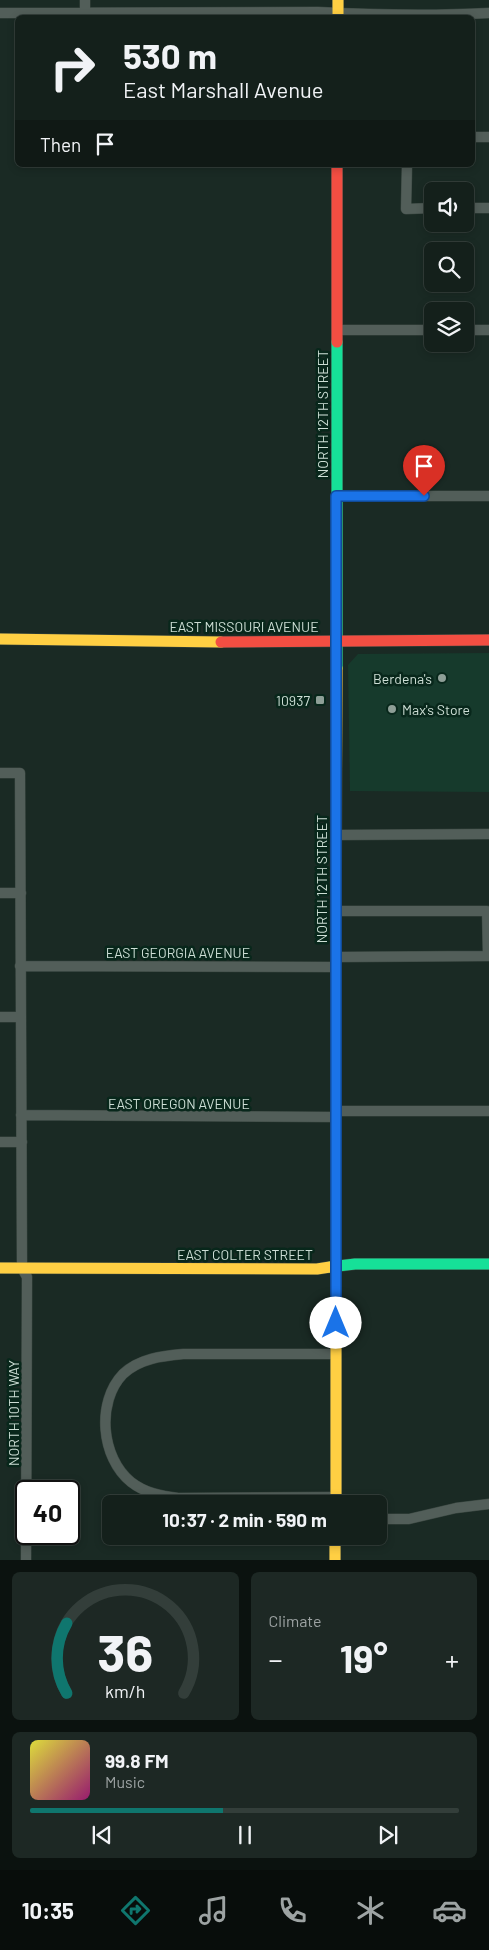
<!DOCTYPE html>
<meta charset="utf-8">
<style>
body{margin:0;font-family:Barlow,sans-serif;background:#1d2824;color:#f1f3f6;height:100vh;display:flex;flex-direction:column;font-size:19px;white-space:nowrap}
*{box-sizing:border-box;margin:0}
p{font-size:16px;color:#9da3a3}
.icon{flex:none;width:28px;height:28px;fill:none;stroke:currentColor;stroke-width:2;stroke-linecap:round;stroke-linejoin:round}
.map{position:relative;height:1560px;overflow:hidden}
.panel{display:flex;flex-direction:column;gap:12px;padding:12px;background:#0b120f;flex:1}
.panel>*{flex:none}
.hud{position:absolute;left:15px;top:15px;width:460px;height:152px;border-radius:8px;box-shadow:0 2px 8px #0003,0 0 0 1px #333e3a;background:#14201b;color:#f1f3f6;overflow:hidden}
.fabs{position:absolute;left:424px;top:182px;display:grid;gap:10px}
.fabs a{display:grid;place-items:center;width:50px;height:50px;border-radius:8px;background:#14201b;box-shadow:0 2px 8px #0003,0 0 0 1px #333e3a;font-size:25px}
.speed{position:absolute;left:15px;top:1480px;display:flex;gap:10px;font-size:25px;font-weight:700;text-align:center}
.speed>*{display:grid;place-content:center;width:65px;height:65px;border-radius:50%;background:#14201b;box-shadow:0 2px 8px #0003,0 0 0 1px #333e3a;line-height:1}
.speed .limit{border:2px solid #111;border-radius:8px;background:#fff;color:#111}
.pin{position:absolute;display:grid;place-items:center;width:42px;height:42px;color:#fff;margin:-51px -21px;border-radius:50% 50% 50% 0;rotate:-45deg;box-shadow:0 0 5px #0007}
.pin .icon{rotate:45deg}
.me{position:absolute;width:55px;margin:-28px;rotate:0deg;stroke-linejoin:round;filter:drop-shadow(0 0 4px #0008)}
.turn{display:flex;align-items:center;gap:18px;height:105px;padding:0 25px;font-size:22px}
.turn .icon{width:65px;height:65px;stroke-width:2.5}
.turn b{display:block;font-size:35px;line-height:42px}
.then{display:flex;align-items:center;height:48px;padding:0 25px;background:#0003;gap:10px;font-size:19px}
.big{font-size:38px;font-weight:700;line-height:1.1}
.panel .tile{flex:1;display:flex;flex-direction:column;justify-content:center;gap:8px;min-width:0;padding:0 18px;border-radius:8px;background:#1d2824}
.panel .dial{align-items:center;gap:0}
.dial svg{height:130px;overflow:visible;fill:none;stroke:#333e3a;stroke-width:7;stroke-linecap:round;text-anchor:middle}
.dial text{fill:#f1f3f6;stroke:none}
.song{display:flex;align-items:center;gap:15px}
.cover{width:60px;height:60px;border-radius:8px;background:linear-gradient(135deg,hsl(60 70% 55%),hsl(320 70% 35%))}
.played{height:5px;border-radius:2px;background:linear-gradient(90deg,#0f766e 45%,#333e3a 45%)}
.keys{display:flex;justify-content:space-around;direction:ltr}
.heat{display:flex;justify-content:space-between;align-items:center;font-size:28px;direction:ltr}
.panel .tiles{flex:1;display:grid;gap:12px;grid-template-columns:1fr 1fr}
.tile:last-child{grid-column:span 2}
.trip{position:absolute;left:102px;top:1495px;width:285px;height:50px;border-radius:8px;background:#14201b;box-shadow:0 2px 8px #0003,0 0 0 1px #333e3a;font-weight:700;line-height:50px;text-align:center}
.menu{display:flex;height:80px;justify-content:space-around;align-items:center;background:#080d0b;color:#9da3a3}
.menu .icon{width:35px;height:35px}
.menu .on{color:#0f766e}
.menu b{font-size:22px;color:#f1f3f6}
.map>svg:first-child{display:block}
.built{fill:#163a2c}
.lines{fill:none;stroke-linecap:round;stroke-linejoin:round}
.street-casing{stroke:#3a4741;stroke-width:11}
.fast-casing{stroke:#3a4741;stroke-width:12}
.slow-casing{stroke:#3a4741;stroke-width:12}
.jam-casing{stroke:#3a4741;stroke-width:12}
.street{stroke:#525e59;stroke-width:10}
.fast{stroke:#16e098;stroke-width:11}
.slow{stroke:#ffcf43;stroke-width:11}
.jam{stroke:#f24e42;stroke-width:11}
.route-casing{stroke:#114b97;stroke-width:12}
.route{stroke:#1a73e8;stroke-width:9}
.poi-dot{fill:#8e9f97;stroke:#08271b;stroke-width:2}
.labels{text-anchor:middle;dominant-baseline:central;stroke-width:5;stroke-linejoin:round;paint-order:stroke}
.street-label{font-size:14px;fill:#cdded5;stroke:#08271b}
.poi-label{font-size:14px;fill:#cdded5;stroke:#08271b;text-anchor:end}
</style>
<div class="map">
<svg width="489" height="1560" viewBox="0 0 489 1560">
<rect width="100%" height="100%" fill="#1a2a24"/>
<path class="built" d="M489,653V792L350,791L348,665L358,654Z"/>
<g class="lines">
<g class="street-casing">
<path id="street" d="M0,13L318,12C375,15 432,16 489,13
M85,13V0
M472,137H489
M407,165L406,209L432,208
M465,208H489
M337,330H432
M465,330H489
M336,496H489
M0,773H20L22,1268L27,1277L26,1560
M336,835L489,834
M0,893H21
M336,911H487L488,956
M336,957L489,956
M20,966L336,967
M0,1017H21
M336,1111H489
M21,1115L336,1117
M0,1142H22
M336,1497L178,1498C161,1496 145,1493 131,1482C101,1458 96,1402 123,1374C140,1358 163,1356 184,1354H336
M379,1519H409L456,1508L489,1504"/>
</g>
<g class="fast-casing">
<path id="fast" d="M337,668V342
M336,1142V872
M330,1267L355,1264H489"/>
</g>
<g class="slow-casing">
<path id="slow" d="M338,0V18
M0,639L221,642
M336,872L337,668
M0,1268L317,1269L330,1267
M336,1504V1142
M335,1536V1560"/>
</g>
<g class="jam-casing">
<path id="jam" d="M337,342V165
M221,642L489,640"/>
</g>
<use href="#street" class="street"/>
<use href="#fast" class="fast"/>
<use href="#slow" class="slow"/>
<use href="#jam" class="jam"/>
</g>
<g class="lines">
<g class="route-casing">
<path id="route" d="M336,1323V496H424"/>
</g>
<use href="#route" class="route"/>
</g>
<g class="poi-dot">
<circle cx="442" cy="678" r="5"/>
<rect x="315" y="695" width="10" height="10" rx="2.5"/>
<circle cx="392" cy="709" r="5"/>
</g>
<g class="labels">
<g class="street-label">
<text transform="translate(322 414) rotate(-90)">NORTH 12TH STREET</text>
<text x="244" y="626">EAST MISSOURI AVENUE</text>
<text transform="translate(321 879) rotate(-90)">NORTH 12TH STREET</text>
<text x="178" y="952">EAST GEORGIA AVENUE</text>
<text x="179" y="1103">EAST OREGON AVENUE</text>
<text x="245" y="1254">EAST COLTER STREET</text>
<text transform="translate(13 1413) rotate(-90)">NORTH 10TH WAY</text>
</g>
<g class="poi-label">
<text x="432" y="678">Berdena's</text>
<text x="310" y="700">10937</text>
<text x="402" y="709" text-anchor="start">Max's Store</text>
</g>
</g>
</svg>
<div class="fabs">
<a><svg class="icon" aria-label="sound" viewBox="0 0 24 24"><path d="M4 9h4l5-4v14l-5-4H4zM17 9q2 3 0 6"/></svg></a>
<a><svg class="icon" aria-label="search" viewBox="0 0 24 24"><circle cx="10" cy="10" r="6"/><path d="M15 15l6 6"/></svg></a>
<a><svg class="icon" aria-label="layers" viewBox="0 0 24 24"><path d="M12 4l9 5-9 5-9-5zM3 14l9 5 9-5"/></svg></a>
</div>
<div class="speed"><div class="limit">40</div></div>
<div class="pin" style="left:424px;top:496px;background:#d93025"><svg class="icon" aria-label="arrive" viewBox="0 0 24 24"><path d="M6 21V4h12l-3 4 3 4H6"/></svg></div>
<svg class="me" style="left:336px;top:1323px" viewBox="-20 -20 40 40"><circle r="19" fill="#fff"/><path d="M0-13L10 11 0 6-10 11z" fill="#1a73e8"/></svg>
<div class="trip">10:37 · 2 min · 590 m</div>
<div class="hud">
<div class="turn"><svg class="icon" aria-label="right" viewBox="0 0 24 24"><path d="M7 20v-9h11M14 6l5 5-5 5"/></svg><div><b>530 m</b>East Marshall Avenue</div></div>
<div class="then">Then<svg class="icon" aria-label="arrive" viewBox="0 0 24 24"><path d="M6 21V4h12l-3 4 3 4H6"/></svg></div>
</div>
</div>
<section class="panel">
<div class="tiles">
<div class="tile dial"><svg viewBox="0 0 100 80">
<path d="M14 69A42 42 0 1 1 86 69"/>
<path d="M14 69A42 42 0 0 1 14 26" stroke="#0f766e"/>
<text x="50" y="56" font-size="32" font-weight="700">36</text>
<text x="50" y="72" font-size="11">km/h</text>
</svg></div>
<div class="tile"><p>Climate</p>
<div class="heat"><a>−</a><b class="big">19°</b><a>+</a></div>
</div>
<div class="tile">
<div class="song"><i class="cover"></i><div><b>99.8 FM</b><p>Music</p></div></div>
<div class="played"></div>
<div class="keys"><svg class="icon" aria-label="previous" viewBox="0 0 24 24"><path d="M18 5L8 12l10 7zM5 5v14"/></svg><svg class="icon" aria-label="pause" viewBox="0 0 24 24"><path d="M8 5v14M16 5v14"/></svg><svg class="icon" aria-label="next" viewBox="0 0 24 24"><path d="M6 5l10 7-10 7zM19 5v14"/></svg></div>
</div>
</div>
</section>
<nav class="menu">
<b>10:35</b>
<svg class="icon on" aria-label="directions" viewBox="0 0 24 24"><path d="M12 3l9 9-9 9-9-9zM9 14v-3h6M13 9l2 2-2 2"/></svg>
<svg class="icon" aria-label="music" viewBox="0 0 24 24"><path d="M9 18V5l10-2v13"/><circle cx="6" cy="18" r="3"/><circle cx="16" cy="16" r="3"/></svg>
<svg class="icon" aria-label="phone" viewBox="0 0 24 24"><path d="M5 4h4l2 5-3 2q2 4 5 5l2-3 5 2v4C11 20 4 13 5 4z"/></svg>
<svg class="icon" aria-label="climate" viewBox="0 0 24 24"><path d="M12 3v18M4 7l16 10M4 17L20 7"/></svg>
<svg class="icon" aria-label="car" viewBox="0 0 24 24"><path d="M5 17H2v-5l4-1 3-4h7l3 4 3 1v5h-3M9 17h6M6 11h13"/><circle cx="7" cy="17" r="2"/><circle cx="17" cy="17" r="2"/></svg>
</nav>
